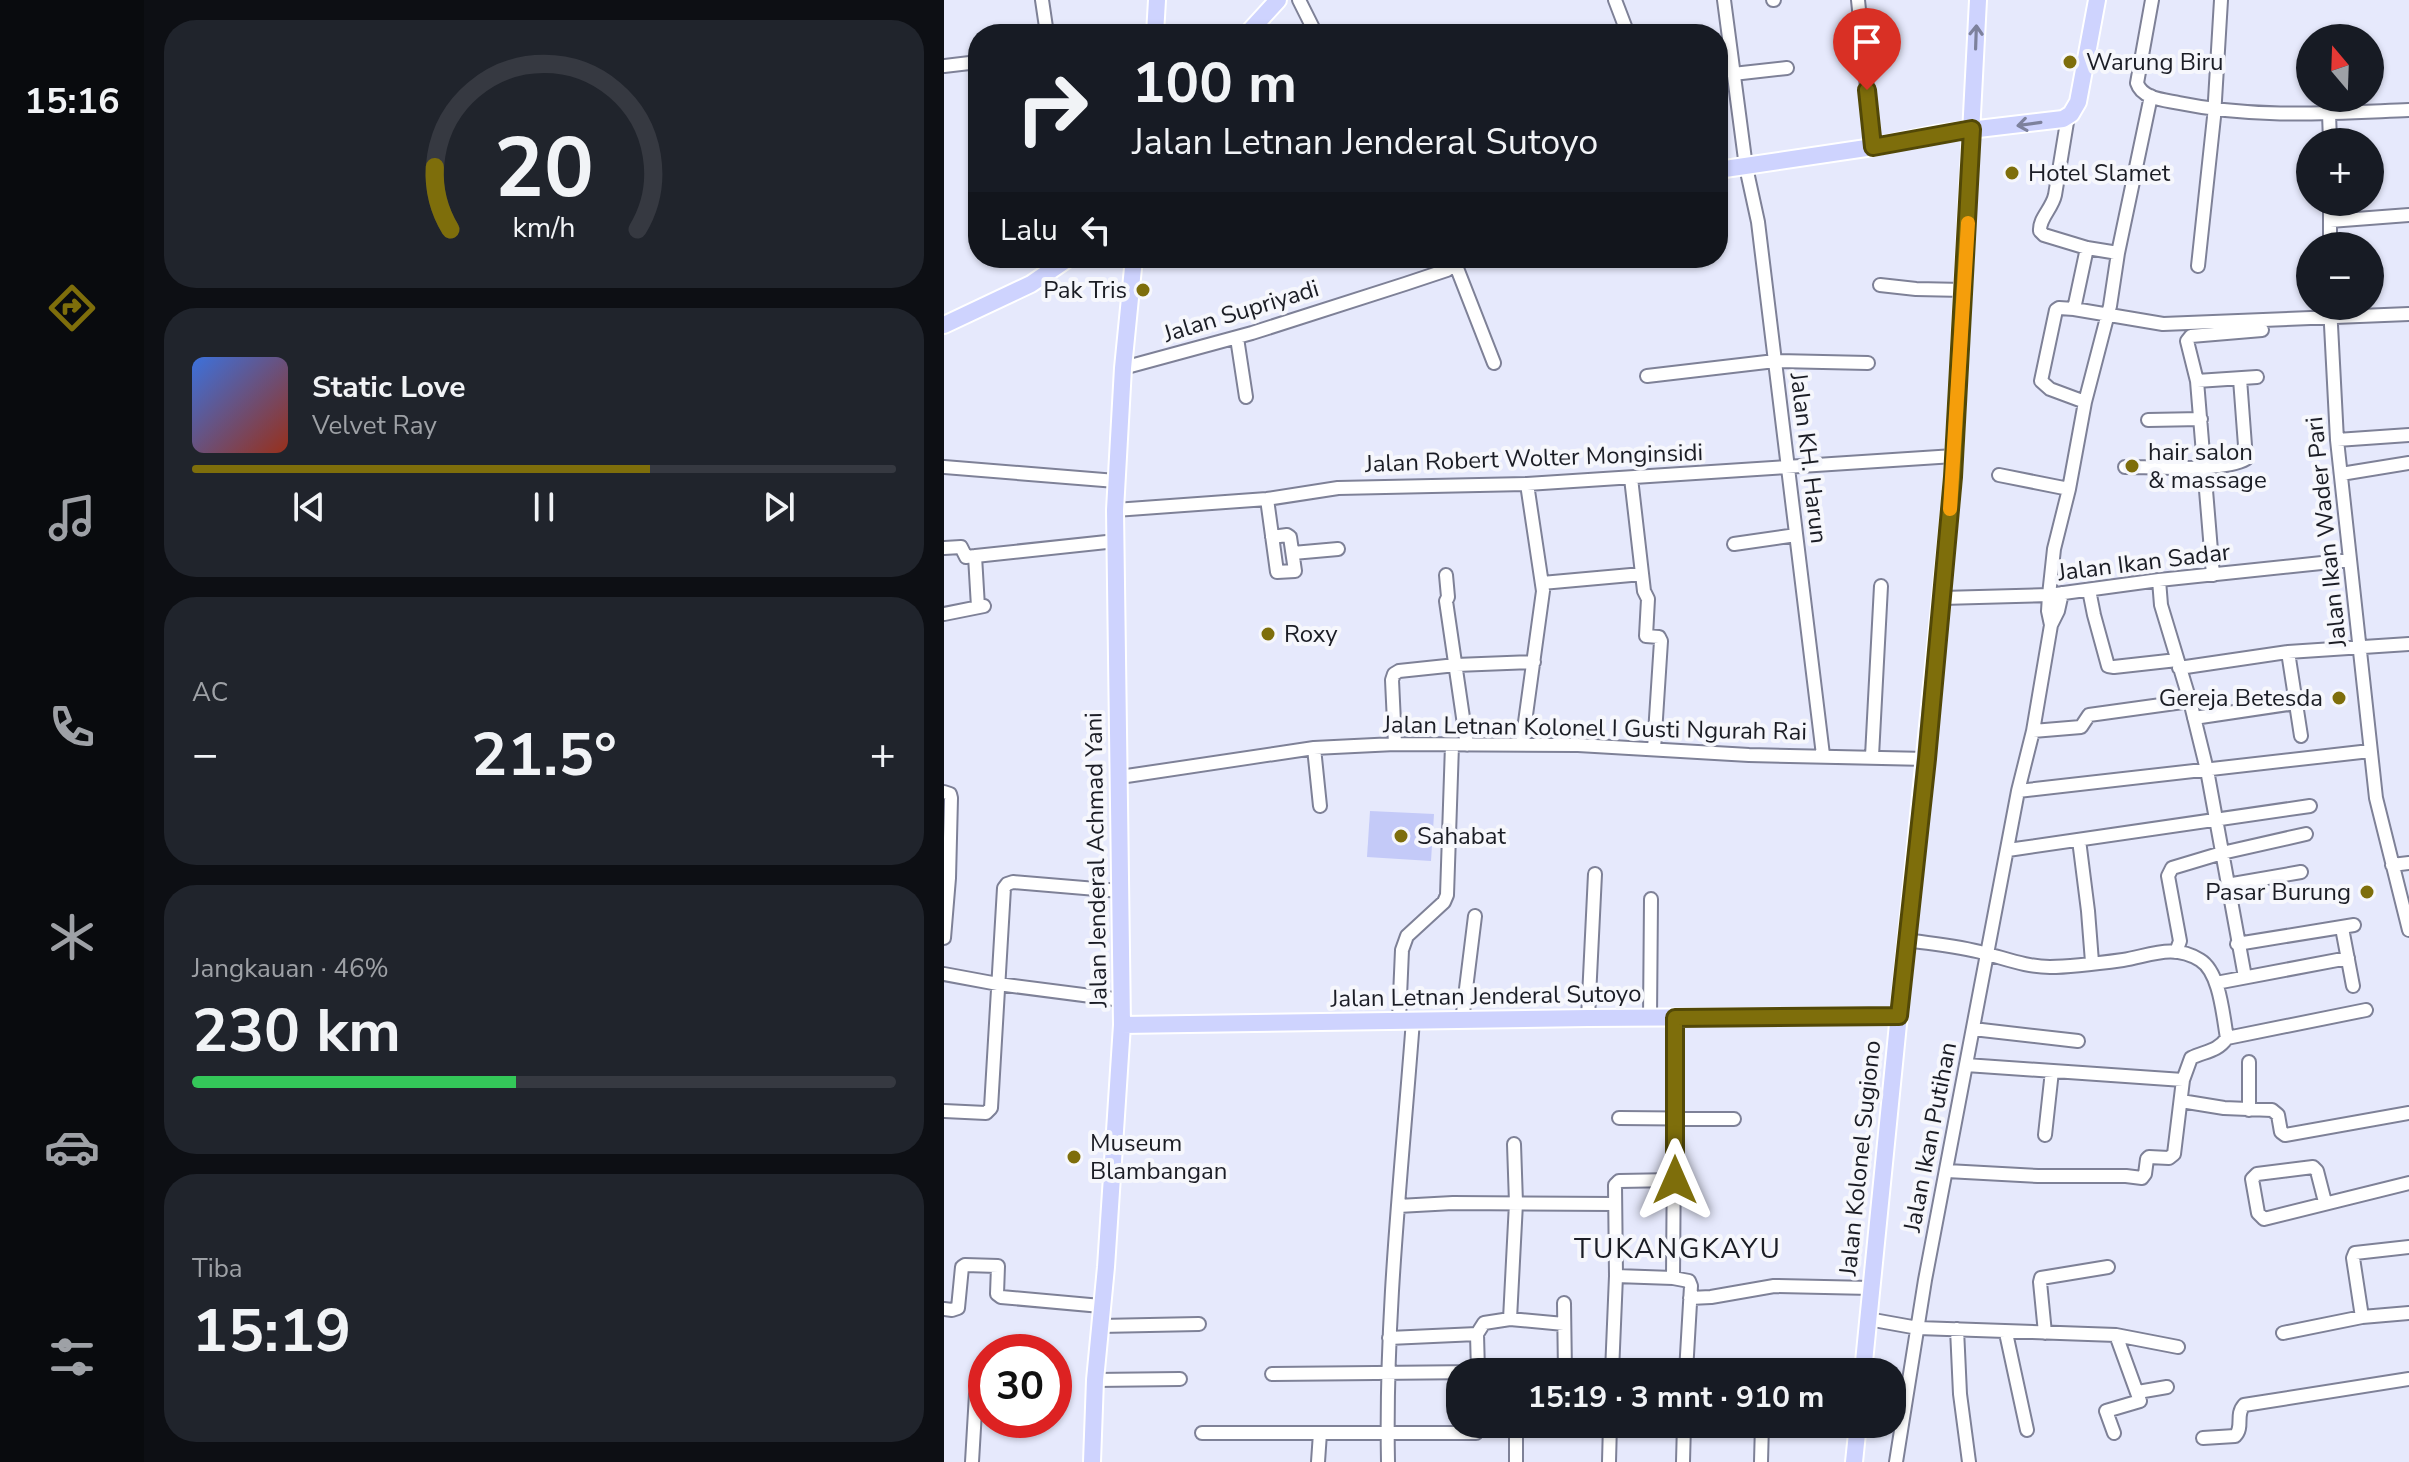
<!DOCTYPE html>
<html lang="id">
<meta charset="utf-8">
<style>
body{margin:0;font-family:"Nunito Sans",sans-serif;background:#20242c;color:#f1f3f6;height:100vh;display:flex;flex-direction:column;font-size:30px;white-space:nowrap}
*{box-sizing:border-box;margin:0}
p{font-size:26px;color:#9ea1a6}
.icon{flex:none;width:44px;height:44px;fill:none;stroke:currentColor;stroke-width:2;stroke-linecap:round;stroke-linejoin:round}
.map{position:relative;flex:1;overflow:hidden}
.side{display:flex;flex-direction:column;gap:20px;padding:20px;background:#0d0f14;width:800px}
.side>*{flex:none}
.banner{position:absolute;left:24px;top:24px;width:760px;height:244px;border-radius:32px;box-shadow:0 2px 6px #0004;background:#171b24;color:#f1f3f6;overflow:hidden}
.needle{width:52px;rotate:341deg}
.fabs{position:absolute;left:1352px;top:24px;display:grid;gap:16px}
.fabs a{display:grid;place-items:center;width:88px;height:88px;border-radius:50%;background:#171b24;box-shadow:0 2px 6px #0004;font-size:40px}
.speed{position:absolute;left:24px;top:1334px;display:flex;gap:16px;font-size:40px;font-weight:700;text-align:center}
.speed>*{display:grid;place-content:center;width:104px;height:104px;border-radius:50%;background:#171b24;box-shadow:0 2px 6px #0004;line-height:1}
.speed .limit{border:12px solid #d22;background:#fff;color:#111}
.pin{position:absolute;display:grid;place-items:center;width:68px;height:68px;color:#fff;margin:-82px -34px;border-radius:50% 50% 50% 0;rotate:-45deg;box-shadow:0 0 8px #0007}
.pin .icon{rotate:45deg}
.me{position:absolute;width:88px;margin:-44px;rotate:0deg;stroke-linejoin:round;filter:drop-shadow(0 0 6px #0008)}
.turn{display:flex;align-items:center;gap:28px;height:168px;padding:0 32px;font-size:36px}
.turn .icon{width:104px;height:104px;stroke-width:2.5}
.turn b{display:block;font-size:56px;line-height:68px}
.then{display:flex;align-items:center;height:76px;padding:0 32px;background:#0003;gap:16px;font-size:30px}
.big{font-size:60px;font-weight:700;line-height:1.1}
.side .tile{flex:1;display:flex;flex-direction:column;justify-content:center;gap:12px;min-width:0;padding:0 28px;border-radius:32px;background:#20242c}
.side .dial{align-items:center;gap:0}
.dial svg{height:208px;overflow:visible;fill:none;stroke:#363941;stroke-width:7;stroke-linecap:round;text-anchor:middle}
.dial text{fill:#f1f3f6;stroke:none}
.song{display:flex;align-items:center;gap:24px}
.cover{width:96px;height:96px;border-radius:12px;background:linear-gradient(135deg,hsl(220 70% 55%),hsl(10 70% 35%))}
.played{height:8px;border-radius:4px;background:linear-gradient(90deg,#7e6e0b 65%,#363941 65%)}
.keys{display:flex;justify-content:space-around;direction:ltr}
.heat{display:flex;justify-content:space-between;align-items:center;font-size:44px;direction:ltr}
.charge{height:12px;border-radius:6px;background:linear-gradient(90deg,#34c759 46%,#363941 0)}
.trip{position:absolute;left:502px;top:1358px;width:460px;height:80px;border-radius:32px;background:#171b24;box-shadow:0 2px 6px #0004;font-weight:700;line-height:80px;text-align:center}
main{display:flex;flex:1;min-height:0}
.tab-bar{display:flex;flex-direction:column;width:144px;justify-content:space-around;align-items:center;background:#090b0e;color:#9ea1a6}
.tab-bar .icon{width:56px;height:56px}
.tab-bar .selected{color:#7e6e0b}
.tab-bar b{font-size:36px;color:#f1f3f6}
.map>svg:first-child{display:block}
.green{fill:#c4caf8}
.lines{fill:none;stroke-linecap:round;stroke-linejoin:round}
.minor-casing{stroke:#7e8197;stroke-width:16}
.major-casing{stroke:#fff;stroke-width:20}
.minor{stroke:#fff;stroke-width:12}
.major{stroke:#ced3fe;stroke-width:16}
.oneway{stroke:#7d819c}
.route-casing{stroke:#524807;stroke-width:20}
.route{stroke:#7e6e0b;stroke-width:14}
.slow{stroke:#f59e0b;stroke-width:14}
.poi-dot{fill:#7e6e0b;stroke:#f6f7fc;stroke-width:3}
.labels{text-anchor:middle;dominant-baseline:central;stroke-width:8;stroke-linejoin:round;paint-order:stroke}
.poi-label{font-size:24px;fill:#1b1d25;stroke:#f6f7fc;text-anchor:start}
.street-label{font-size:24px;fill:#1b1d25;stroke:#f6f7fc}
.quarter-label{font-size:28px;letter-spacing:2px;fill:#1b1d25;stroke:#f6f7fc}
</style>
<main>
<nav class="tab-bar">
<b>15:16</b>
<svg class="icon selected" aria-label="directions" viewBox="0 0 24 24"><path d="M12 3l9 9-9 9-9-9zM9 14v-3h6M13 9l2 2-2 2"/></svg>
<svg class="icon" aria-label="music" viewBox="0 0 24 24"><path d="M9 18V5l10-2v13"/><circle cx="6" cy="18" r="3"/><circle cx="16" cy="16" r="3"/></svg>
<svg class="icon" aria-label="phone" viewBox="0 0 24 24"><path d="M5 4h4l2 5-3 2q2 4 5 5l2-3 5 2v4C11 20 4 13 5 4z"/></svg>
<svg class="icon" aria-label="climate" viewBox="0 0 24 24"><path d="M12 3v18M4 7l16 10M4 17L20 7"/></svg>
<svg class="icon" aria-label="car" viewBox="0 0 24 24"><path d="M5 17H2v-5l4-1 3-4h7l3 4 3 1v5h-3M9 17h6M6 11h13"/><circle cx="7" cy="17" r="2"/><circle cx="17" cy="17" r="2"/></svg>
<svg class="icon" aria-label="filters" viewBox="0 0 24 24"><path d="M4 7h16M4 17h16"/><circle cx="9" cy="7" r="2"/><circle cx="15" cy="17" r="2"/></svg>
</nav>
<section class="side">
<div class="tile dial"><svg viewBox="0 0 100 80">
<path d="M14 69A42 42 0 1 1 86 69"/>
<path d="M14 69A42 42 0 0 1 8 45" stroke="#7e6e0b"/>
<text x="50" y="56" font-size="32" font-weight="700">20</text>
<text x="50" y="72" font-size="11">km/h</text>
</svg></div>
<div class="tile">
<div class="song"><i class="cover"></i><div><b>Static Love</b><p>Velvet Ray</p></div></div>
<div class="played"></div>
<div class="keys"><svg class="icon" aria-label="previous" viewBox="0 0 24 24"><path d="M18 5L8 12l10 7zM5 5v14"/></svg><svg class="icon" aria-label="pause" viewBox="0 0 24 24"><path d="M8 5v14M16 5v14"/></svg><svg class="icon" aria-label="next" viewBox="0 0 24 24"><path d="M6 5l10 7-10 7zM19 5v14"/></svg></div>
</div>
<div class="tile"><p>AC</p>
<div class="heat"><a>−</a><b class="big">21.5°</b><a>+</a></div>
</div>
<div class="tile"><p>Jangkauan · 46%</p><b class="big">230 km</b><div class="charge"></div></div>
<div class="tile"><p>Tiba</p><b class="big">15:19</b></div>
</section>
<div class="map">
<svg width="1465" height="1462" viewBox="0 0 1465 1462">
<rect width="100%" height="100%" fill="#e6e9fc"/>
<path class="green" d="M426,811L490,814L487,861L423,857Z"/>
<g class="lines">
<g class="minor-casing">
<path id="minor" d="M98,0L103,34
M355,0L370,30
M671,0L684,34
M780,0L802,167L814,222L879,755
M829,0H830
M914,0L929,147
M1208,0L1193,83C1198,99 1221,100 1235,103C1312,119 1388,113 1465,110
M0,66L34,62
M789,74L843,68
M1385,113L1386,142
M1124,116L1111,195C1108,209 1095,218 1096,231L1100,235L1143,248L1174,253
M1386,202V246
M1386,221L1465,215
M1143,248L1130,309L1219,324L1465,314
M509,258L550,363
M1254,266L1270,117L1277,0
M936,285L972,289L1020,290
M1386,306L1393,440L1432,798L1465,930
M1130,309L1115,308L1112,310L1097,381L1106,389L1141,402
M293,338L302,397
M179,368L308,333L461,284L503,270L511,263
M703,376L831,361L924,363
M1253,381L1313,377
M1204,420L1257,419
M1393,440L1465,435
M0,467L172,481
M1181,467C1208,467 1281,472 1302,459L1296,379
M1397,474L1465,463
M1055,475L1125,489
M687,478L700,591L704,599L702,636L715,637L717,641L710,749
M323,499L333,572L351,571L346,537L343,535L328,537
M171,510L323,499L394,488L583,484L1010,456
M790,544L852,535
M0,548L17,547L22,557L172,541
M349,553L394,549
M31,556L34,607
M502,575L504,597L502,601L523,745
M1269,575L1253,381L1243,341L1247,336L1318,330
M1215,580L1217,605L1246,701L1263,770L1301,977
M598,583L698,574
M1145,590L1150,615L1164,666L1170,667L1233,660
M998,598L1105,595L1215,580L1406,560
M0,614L40,606
M1107,625L1104,611L1105,595L1110,549L1125,489L1141,402L1166,306L1174,253L1207,96
M1344,652L1357,736
M1235,668L1344,652L1465,644
M1250,718L1351,703
M1089,731L1137,727L1145,715L1246,701
M451,744L448,680L450,674L455,671L512,665L590,662
M578,744L599,591L583,484
M370,748L376,806
M928,756L937,586
M176,777L370,748L451,744L634,745L805,755L983,759
M1074,791L1426,751
M0,792L6,794L7,798L5,878L0,938
M1135,840L1144,911L1148,962
M1064,850L1366,806
M1448,865L1465,863
M1283,885L1357,872
M1398,928L1409,986
M962,940C989,944 1015,946 1040,953C1063,959 1083,967 1106,967C1127,967 1157,963 1179,960C1205,956 1229,943 1256,960C1276,972 1279,1016 1283,1038
M1293,944L1410,925
M1232,952L1236,941L1224,876L1228,868L1278,853L1362,834
M0,974L54,984L178,1000
M1272,983L1404,958
M644,1018L651,874
M706,1018L707,899
M455,1020L458,950L463,936L500,902L503,895L508,745
M518,1021L531,916
M1029,1029L1134,1041
M1305,1062V1110
M1022,1065L1239,1080
M1237,1101L1280,1108L1328,1110L1334,1115L1337,1132L1341,1135L1465,1113
M0,1111L42,1113L47,1108L60,888L63,884L69,882L176,891
M675,1118L790,1119
M1101,1135L1108,1071
M1003,1171L1094,1176H1182L1198,1178L1201,1174L1203,1159L1205,1157L1225,1158L1230,1154L1239,1080L1247,1058C1261,1051 1273,1052 1283,1038L1422,1010
M1381,1202L1373,1171L1369,1167L1313,1174L1308,1179L1314,1213L1320,1219L1465,1183
M454,1206L509,1203L671,1204
M672,1276L729,1278L745,1281L747,1286L742,1372
M729,1278L731,1018
M746,1298L767,1297L830,1286L927,1288
M620,1303L621,1372
M0,1309L8,1310L14,1308L18,1267L21,1265L54,1266L53,1294L57,1297L157,1306
M1418,1317L1409,1258L1411,1253L1465,1247
M566,1319L572,1203L570,1144
M924,1319L974,1328L1172,1335L1196,1401L1162,1411L1170,1433
M156,1326L255,1324
M1013,1329L1016,1394L1025,1462
M1062,1333L1083,1430
M1101,1333L1096,1282L1097,1278L1164,1267
M1339,1333L1418,1317L1465,1313
M1172,1335L1234,1347
M445,1338L533,1334
M534,1372L533,1334L540,1323L566,1319L620,1324
M668,1372L672,1276L671,1185L675,1181L731,1180
M328,1374L534,1372
M151,1380L236,1379
M1194,1392L1223,1387
M258,1433H532
M1259,1438L1291,1436C1300,1427 1291,1415 1300,1405L1465,1379
M28,1462L32,1394
M374,1462L376,1433
M444,1462C441,1314 458,1168 469,1020
M572,1462V1424
M665,1462L666,1424
M739,1462L740,1424
M817,1462L818,1424
M952,1462L981,1280L1074,791L1089,731L1107,625L1114,611L1118,593"/>
</g>
<g class="major-casing">
<path id="major" d="M211,34L213,0
M303,34L334,0
M774,170L929,147L992,134L1119,119L1127,114L1134,102L1153,0
M0,325L87,284L125,258
M178,1025L644,1018L955,1016
M919,1372L1009,477L1034,0
M148,1462L151,1380L162,1267L178,1025L171,510L179,368L190,258
M910,1462L914,1424"/>
</g>
<use href="#minor" class="minor"/>
<use href="#major" class="major"/>
</g>
<defs><path id="oneway-shaft" d="M-6 0H5M1.5-3L5.5 0L1.5 3" fill="none" stroke-width="1.6" stroke-linecap="round" stroke-linejoin="round" transform="scale(2)"/></defs>
<g class="oneway">
<use href="#oneway-shaft" transform="translate(1032 37) rotate(-88)"/>
<use href="#oneway-shaft" transform="translate(1085 124) rotate(172)"/>
</g>
<g class="lines">
<g class="route-casing">
<path id="route" d="M731,1180V1018L955,1016L983,759L1009,477L1028,129L929,147L923,90"/>
</g>
<use href="#route" class="route"/>
<path class="slow" d="M1006,509L1024,223"/>
</g>
<g class="poi-dot">
<circle cx="1126" cy="62" r="8"/>
<circle cx="1068" cy="173" r="8"/>
<circle cx="199" cy="290" r="8"/>
<circle cx="1188" cy="466" r="8"/>
<circle cx="324" cy="634" r="8"/>
<circle cx="1395" cy="698" r="8"/>
<circle cx="457" cy="836" r="8"/>
<circle cx="1423" cy="892" r="8"/>
<circle cx="130" cy="1157" r="8"/>
</g>
<g class="labels">
<g class="poi-label">
<text x="1142" y="62">Warung Biru</text>
<text x="1084" y="173">Hotel Slamet</text>
<text x="183" y="290" text-anchor="end">Pak Tris</text>
<text x="1204" y="452">hair salon<tspan x="1204" dy="28">&amp; massage</tspan></text>
<text x="340" y="634">Roxy</text>
<text x="1379" y="698" text-anchor="end">Gereja Betesda</text>
<text x="473" y="836">Sahabat</text>
<text x="1407" y="892" text-anchor="end">Pasar Burung</text>
<text x="146" y="1143">Museum<tspan x="146" dy="28">Blambangan</tspan></text>
</g>
<g class="street-label">
<text transform="translate(297 311) rotate(-17)">Jalan Supriyadi</text>
<text transform="translate(590 458) rotate(-2)">Jalan Robert Wolter Monginsidi</text>
<text transform="translate(865 458) rotate(83)">Jalan KH. Harun</text>
<text transform="translate(1382 532) rotate(-96)">Jalan Ikan Wader Pari</text>
<text transform="translate(1200 562) rotate(-7)">Jalan Ikan Sadar</text>
<text transform="translate(651 728) rotate(1)">Jalan Letnan Kolonel I Gusti Ngurah Rai</text>
<text transform="translate(152 860) rotate(-91)">Jalan Jenderal Achmad Yani</text>
<text transform="translate(542 996) rotate(-1)">Jalan Letnan Jenderal Sutoyo</text>
<text transform="translate(986 1137) rotate(-79)">Jalan Ikan Putihan</text>
<text transform="translate(916 1158) rotate(-84)">Jalan Kolonel Sugiono</text>
</g>
<g class="quarter-label">
<text x="734" y="1249">TUKANGKAYU</text>
</g>
</g>
</svg>
<div class="fabs">
<a><svg class="needle" viewBox="-14 -14 28 28"><path d="M0-13l5 13h-10z" fill="#e53935"/><path d="M0 13l5-13h-10z" fill="#9ea1a6"/></svg></a>
<a>+</a>
<a>−</a>
</div>
<div class="speed"><div class="limit">30</div></div>
<div class="pin" style="left:923px;top:90px;background:#d93025"><svg class="icon" aria-label="arrive" viewBox="0 0 24 24"><path d="M6 21V4h12l-3 4 3 4H6"/></svg></div>
<svg class="me" style="left:731px;top:1180px" viewBox="-20 -20 40 40"><path d="M0-17L14 15 0 8-14 15z" fill="#7e6e0b" stroke="#fff" stroke-width="4"/></svg>
<div class="trip">15:19 · 3 mnt · 910 m</div>
<div class="banner">
<div class="turn"><svg class="icon" aria-label="right" viewBox="0 0 24 24"><path d="M7 20v-9h11M14 6l5 5-5 5"/></svg><div><b>100 m</b>Jalan Letnan Jenderal Sutoyo</div></div>
<div class="then">Lalu<svg class="icon" aria-label="left" viewBox="0 0 24 24"><path d="M17 20v-9H6M10 6l-5 5 5 5"/></svg></div>
</div>
</div>
</main>
